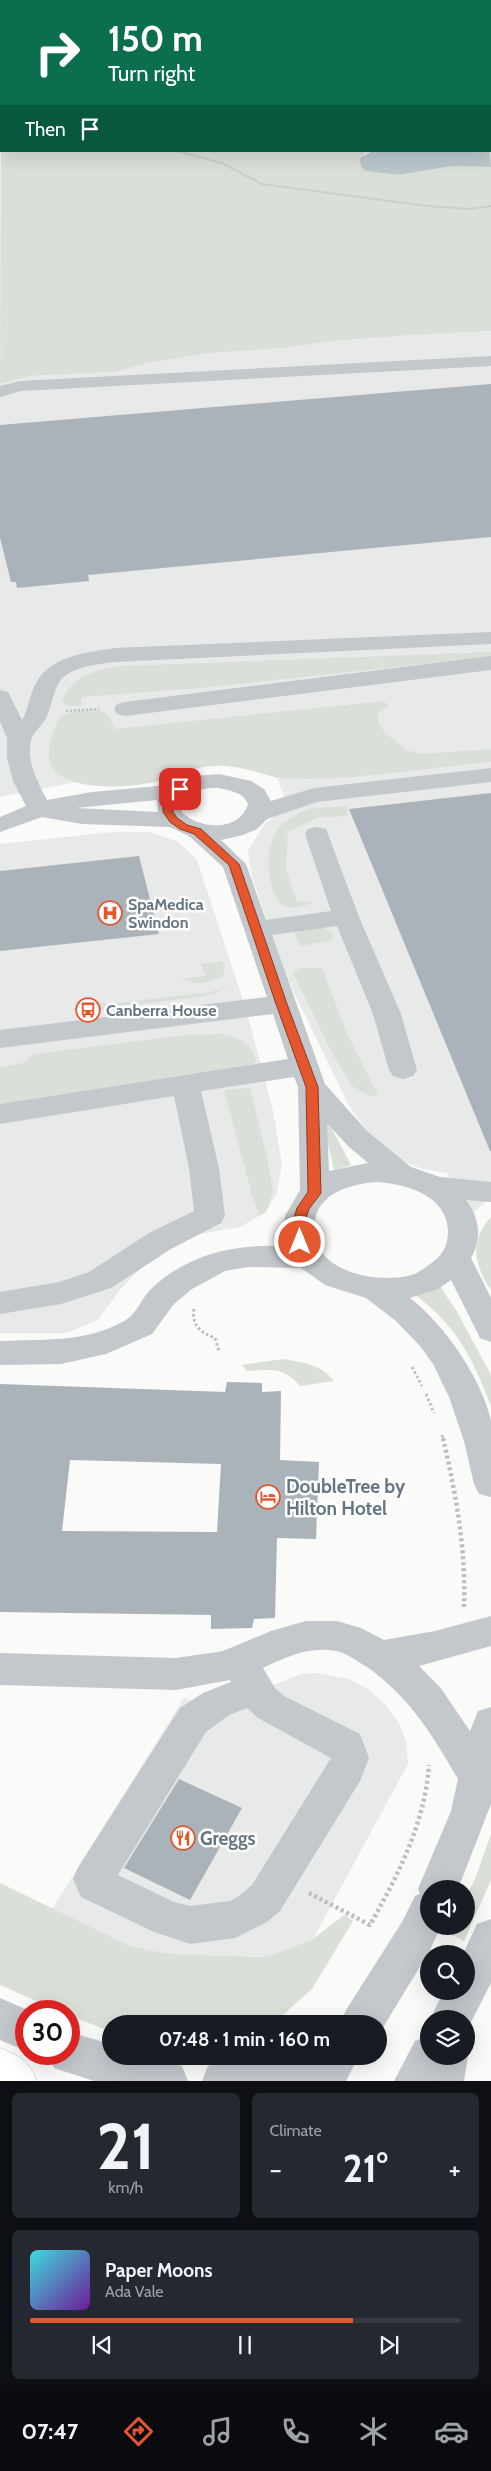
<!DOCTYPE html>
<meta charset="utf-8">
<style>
body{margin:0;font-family:Cabin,sans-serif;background:#242831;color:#f1f3f6;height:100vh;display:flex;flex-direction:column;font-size:19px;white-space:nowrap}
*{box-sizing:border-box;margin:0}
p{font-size:16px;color:#9ea1a6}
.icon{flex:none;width:28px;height:28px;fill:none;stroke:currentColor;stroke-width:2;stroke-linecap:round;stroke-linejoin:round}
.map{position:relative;height:2081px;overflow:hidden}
.drawer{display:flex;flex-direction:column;gap:12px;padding:12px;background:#0d0f14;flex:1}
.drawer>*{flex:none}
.guide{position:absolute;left:0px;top:0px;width:491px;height:152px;box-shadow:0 5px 20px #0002;background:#0b6e4f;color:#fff;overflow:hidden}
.buttons{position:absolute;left:420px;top:1880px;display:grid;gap:10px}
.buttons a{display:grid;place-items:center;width:55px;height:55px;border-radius:50%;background:#171b24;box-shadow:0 5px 20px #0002;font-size:25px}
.speed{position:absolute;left:15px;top:2000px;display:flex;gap:10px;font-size:25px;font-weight:700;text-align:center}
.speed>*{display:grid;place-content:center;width:65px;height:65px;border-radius:50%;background:#171b24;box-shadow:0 5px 20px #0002;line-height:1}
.speed .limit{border:8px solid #d22;background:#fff;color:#111}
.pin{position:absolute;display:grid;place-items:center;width:42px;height:42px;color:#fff;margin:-21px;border-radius:10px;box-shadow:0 2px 8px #0006}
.me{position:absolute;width:55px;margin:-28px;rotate:0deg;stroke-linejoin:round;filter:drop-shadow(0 0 4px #0008)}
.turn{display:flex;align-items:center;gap:18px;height:105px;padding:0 25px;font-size:22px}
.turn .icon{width:65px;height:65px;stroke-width:2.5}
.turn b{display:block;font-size:35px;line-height:42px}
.then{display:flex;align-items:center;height:48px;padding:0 25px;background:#0003;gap:10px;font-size:19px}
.big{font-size:38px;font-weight:800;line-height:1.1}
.drawer .tile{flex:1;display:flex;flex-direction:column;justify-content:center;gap:8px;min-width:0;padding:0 18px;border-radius:8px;background:#242831}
.drawer .dial{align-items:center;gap:0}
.dial b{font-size:65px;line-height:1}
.song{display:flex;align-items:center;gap:15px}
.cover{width:60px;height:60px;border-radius:8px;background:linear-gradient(135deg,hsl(180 70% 55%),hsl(280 70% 35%))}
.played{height:5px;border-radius:2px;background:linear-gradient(90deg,#e4572e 75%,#363941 75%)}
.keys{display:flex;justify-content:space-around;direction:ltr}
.heat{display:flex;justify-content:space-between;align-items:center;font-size:28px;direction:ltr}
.drawer .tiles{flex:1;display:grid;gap:12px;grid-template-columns:1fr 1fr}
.tile:last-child{grid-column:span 2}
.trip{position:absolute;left:102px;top:2015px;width:285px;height:50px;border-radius:25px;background:#171b24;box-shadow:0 5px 20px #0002;font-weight:800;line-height:50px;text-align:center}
.tabs{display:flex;height:80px;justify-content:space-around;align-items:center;background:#090b0e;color:#9ea1a6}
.tabs .icon{width:35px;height:35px}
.tabs .on{color:#e4572e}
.tabs b{font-size:22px;color:#f1f3f6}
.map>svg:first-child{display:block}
.built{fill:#e8e9e9}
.green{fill:#dadfd7}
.water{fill:#bbc7cb}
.building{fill:#aab3b9;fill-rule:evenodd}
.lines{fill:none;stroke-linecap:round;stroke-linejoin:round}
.major-casing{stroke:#b5babe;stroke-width:1}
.path-far3{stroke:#bbbfc2;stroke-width:2;stroke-dasharray:1 1;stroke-linecap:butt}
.path-far2{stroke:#bbbfc2;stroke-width:2.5;stroke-dasharray:2 2;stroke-linecap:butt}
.path-far1{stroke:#bbbfc2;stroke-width:3;stroke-dasharray:2.5 2.5;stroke-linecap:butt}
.path{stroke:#bbbfc2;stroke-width:4.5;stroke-dasharray:3 3;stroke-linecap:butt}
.minor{fill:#c3c8cc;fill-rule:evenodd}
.major{fill:#fff;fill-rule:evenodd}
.route{fill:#e4572e;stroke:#94391e}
.labels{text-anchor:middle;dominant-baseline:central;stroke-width:5;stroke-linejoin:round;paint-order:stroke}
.poi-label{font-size:16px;font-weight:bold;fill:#657683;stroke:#fff;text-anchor:start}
.near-poi-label{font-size:19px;font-weight:bold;fill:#657683;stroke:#fff;text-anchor:start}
</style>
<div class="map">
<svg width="491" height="2081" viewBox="0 0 491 2081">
<rect width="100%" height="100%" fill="#fafaf8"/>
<path class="built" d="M491,331V1199L484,1203L472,1214L466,1224L447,1173L423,1169L395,1159L375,1143L348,1104L284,972L252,877L248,851L265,824L288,806L277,778L239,766L187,765L129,782L71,783L0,797V384L30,376L115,372L149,363L211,353L294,347L324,342L412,335Z
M113,832H150L179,842L197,860L246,1009L273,1111L282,1164L277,1192L266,1212L240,1227L190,1236L148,1261L119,1291L98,1320L67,1333H0V844Z
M317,1673L349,1679L369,1690L386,1705L398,1722L406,1741L408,1764L313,1939L267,1957L172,1954L132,1947L52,1909L184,1698L218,1707L301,1674Z"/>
<path class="green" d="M15,0H491V147L490,1H11Z
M1,4V151H372L364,154L366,171L398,175L453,166L491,167V331L412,335L324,342L294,347L211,353L149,363L115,372L30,376L0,384Z
M491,652V657L200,688L82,697L81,705L68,706L62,701C72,675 98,669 123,666Z
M383,701L389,706L378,713V722L385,733L409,751L422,754L491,749V762C433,767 375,777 317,779C304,779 288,780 275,777C254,772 239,765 216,766C195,766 174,777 154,782C129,788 74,791 55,771C41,757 54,732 59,717C71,712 96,704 107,715C111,718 113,725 115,729Z
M347,806L348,816L319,817L288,832L286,869L297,901L315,902L297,908L282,906C266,887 264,851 277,830C282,823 294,816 302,812C314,806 334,808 347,806Z
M322,927L332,932L333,937L329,941L300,946L294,931Z
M223,961L224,975C208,984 198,985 181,979L206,976L201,964Z
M300,968H322L347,1033L378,1095L369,1096L352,1086L332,1053L293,973Z
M229,984L214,994L199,997L100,1009L99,1002L109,1004L212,992Z
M221,1034C238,1037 253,1043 256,1062L247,1066L0,1104V1067L23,1063L34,1054L185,1035Z
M250,1088L267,1157L273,1192L266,1212L260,1215L254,1202L224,1090Z
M328,1121L351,1165L334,1170L323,1123Z
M491,1217V1290C474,1265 469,1241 491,1217Z
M439,1285L456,1310L491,1375V1406C471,1355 459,1330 416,1295Z
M283,1359C301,1362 323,1365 334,1381L300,1386C283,1366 271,1370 247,1371L242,1365Z
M491,1834V1880L464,1941L448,1933L452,1926H466V1897L475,1879Z
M0,1883L132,1947L172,1954L267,1957L313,1939L344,1915L353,1921L312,1989L274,2023L111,2024V2032L69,2015V2011H59L0,1985Z"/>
<path class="water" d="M490,146L491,167L453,166L398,175L366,171L362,168L359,159L372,151H490Z"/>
<path class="building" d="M491,384V537L88,575L89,581L17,588L16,582H11L0,538V425Z
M491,793V1151H490L349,809Z
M139,856L159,934L0,951V871Z
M227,1382L262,1383V1392L281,1391L280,1460L319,1462L316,1539L277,1538L275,1618L254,1619L252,1628L211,1629V1615L0,1612V1384L225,1392ZM70,1460L221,1464L217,1532L62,1531Z
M179,1779L242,1808L190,1900L124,1868Z"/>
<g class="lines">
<g class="major-casing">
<path id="major" d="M0,2048C20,2056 29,2061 37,2081H0Z"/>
</g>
<path class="path-far3" d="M176,151L222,163L262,184L427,206L470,209L491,206"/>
<path class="path-far2" d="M66,711L99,709"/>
<path class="path-far1" d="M194,1309C191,1325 201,1333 215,1338L219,1351
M412,1367L422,1386
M426,1394L434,1413
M442,1435L443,1439"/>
<path class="path" d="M443,1438C456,1494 466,1549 464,1607
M309,1893L370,1925C398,1875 425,1823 429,1765"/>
<path class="minor" d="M491,356V366L21,391L0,397V386L20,381Z
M491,632V644L115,662C95,665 67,666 57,686C53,696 51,706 47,716C44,724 32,733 31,741C26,761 38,783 47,800L92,792L169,785L195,776L219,774L251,781L264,789L271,801L314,788L491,768V782L317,802L267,819L257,829L243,835L221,840L246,864L266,920L331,911L305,834L308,829L317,827L326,829L359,917L401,1014L417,1070L413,1076L403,1079L393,1076L389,1070L373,1014L337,926L272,935L325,1084L368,1132L411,1167L440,1177L491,1182V1202L466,1200C480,1218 482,1239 471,1258L491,1298V1342L480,1338L451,1280L438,1289L410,1298C444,1324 482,1379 491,1421C491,1441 491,1476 491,1497L479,1494L474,1484L464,1441L449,1397L433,1364L420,1346L396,1321L366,1298L325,1285L301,1268L248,1267L225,1271L192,1289L174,1304L152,1334L106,1354L61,1364L0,1365V1341C45,1339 86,1343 126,1320C138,1312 142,1297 152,1288C191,1252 236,1244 286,1246L283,1233L285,1216L300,1190L298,1087L294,1077L201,1091L219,1168L225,1216L221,1223L171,1249L111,1288L61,1304L0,1314V1292L59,1282L89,1272L149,1233L194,1211L189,1168L174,1096L0,1124V1104L288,1059L273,1014L0,1048V1030L267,997L223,867L189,836L170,827L82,824L42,817L0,832V817L26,806L13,781L7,758V738L0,722V690L8,692L22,720C28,710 29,698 34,687C49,655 85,653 115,648ZM219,788C231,791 243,792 248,804C240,832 199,830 182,812L181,801C191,789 204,788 219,788ZM157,800L158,812L76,808ZM327,1123L348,1146L368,1163L329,1171ZM377,1182C406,1184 447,1195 448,1231C448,1243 444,1254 434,1261C426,1267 418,1274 408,1276C379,1282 334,1275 318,1247C314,1240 313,1233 314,1225C317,1193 350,1184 377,1182Z
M491,656V670L125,716L117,714L114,709L117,704L125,702Z
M491,1616V1646L419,1666L440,1687L470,1731L478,1711L491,1707V1804L458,1889H429V1926H441L430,1950L379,2034V2024H340L346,2010L402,1922L415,1896L420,1894L418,1889L451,1811L458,1779C433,1736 409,1696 367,1667C358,1662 347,1653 336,1651C309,1646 286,1657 263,1668L275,1688L284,1696L360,1734L369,1758L360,1781L280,1911L267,1922L235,1938L190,1944L154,1932L81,1897L73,1879L79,1866L180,1708L203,1693L231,1682L230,1680L176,1690L0,1685V1653L176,1658L223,1651L271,1631L306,1621H337L361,1628L384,1640L435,1631ZM247,1708L258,1718L331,1758L252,1885L239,1896L230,1901L190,1906L174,1902L118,1875L206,1732L229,1715Z
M491,1919V1983L466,2032V2019H430L444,1991H466V1954H463L477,1924Z
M0,1998L30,2011H26V2051L0,2040Z
M69,2032L111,2044V2056C138,2056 156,2055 182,2066L188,2081H94L54,2068L48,2054H69Z
M429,2036V2056H466V2052L468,2056L464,2081H394L415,2041Z
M242,2056H359L346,2081H202L208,2066L223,2060Z"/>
<use href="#major" class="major"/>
</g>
<path class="route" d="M180,786L184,789L173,803V812L177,818L187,825L201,829L239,864L287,1004L318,1087L321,1193L309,1209L304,1224L307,1242L300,1246L294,1242L292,1224L297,1208L308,1192L306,1087L276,1004L229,865L194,834L180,829L170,822L163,812V803L176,787Z"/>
<defs>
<g id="hospital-ring" transform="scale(1.25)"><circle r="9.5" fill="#fff" stroke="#e4572e" stroke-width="1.5"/><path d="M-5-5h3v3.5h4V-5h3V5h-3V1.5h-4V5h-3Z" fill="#e4572e"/></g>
<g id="bus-ring" transform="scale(1.25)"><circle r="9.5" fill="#fff" stroke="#e4572e" stroke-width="1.5"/><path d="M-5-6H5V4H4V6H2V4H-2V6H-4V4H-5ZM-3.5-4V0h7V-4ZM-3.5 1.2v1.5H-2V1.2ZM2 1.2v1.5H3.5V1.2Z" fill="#e4572e"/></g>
<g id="hotel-ring" transform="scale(1.25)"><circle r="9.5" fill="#fff" stroke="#e4572e" stroke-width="1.5"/><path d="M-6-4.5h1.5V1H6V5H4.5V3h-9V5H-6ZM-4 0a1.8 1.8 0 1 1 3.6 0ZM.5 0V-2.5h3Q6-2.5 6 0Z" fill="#e4572e"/></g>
<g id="restaurant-ring" transform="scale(1.25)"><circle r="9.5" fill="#fff" stroke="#e4572e" stroke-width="1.5"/><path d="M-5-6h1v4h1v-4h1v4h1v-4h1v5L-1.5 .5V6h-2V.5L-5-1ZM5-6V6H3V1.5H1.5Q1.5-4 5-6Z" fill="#e4572e"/></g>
</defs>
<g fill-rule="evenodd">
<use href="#hospital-ring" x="110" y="913"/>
<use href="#bus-ring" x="88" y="1010"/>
<use href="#hotel-ring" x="268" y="1497"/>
<use href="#restaurant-ring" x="183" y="1838"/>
</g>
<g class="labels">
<g class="poi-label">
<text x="128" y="904">SpaMedica<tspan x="128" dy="18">Swindon</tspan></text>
<text x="106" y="1010">Canberra House</text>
</g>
<g class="near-poi-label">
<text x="286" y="1486">DoubleTree by<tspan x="286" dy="22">Hilton Hotel</tspan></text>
<text x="200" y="1838">Greggs</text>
</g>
</g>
</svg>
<div class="buttons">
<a><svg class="icon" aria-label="sound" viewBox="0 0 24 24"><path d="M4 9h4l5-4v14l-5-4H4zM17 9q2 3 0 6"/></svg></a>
<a><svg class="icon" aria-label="search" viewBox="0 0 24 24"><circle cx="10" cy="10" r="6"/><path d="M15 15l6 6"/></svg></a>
<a><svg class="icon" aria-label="layers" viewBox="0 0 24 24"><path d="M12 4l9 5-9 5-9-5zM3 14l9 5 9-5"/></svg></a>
</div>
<div class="speed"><div class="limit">30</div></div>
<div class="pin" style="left:180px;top:789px;background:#d93025"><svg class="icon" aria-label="arrive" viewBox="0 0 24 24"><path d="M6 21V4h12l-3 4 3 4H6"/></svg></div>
<svg class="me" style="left:300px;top:1242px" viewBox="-20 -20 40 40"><circle r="17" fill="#e4572e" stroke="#fff" stroke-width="3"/><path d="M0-11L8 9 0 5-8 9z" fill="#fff"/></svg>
<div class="trip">07:48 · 1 min · 160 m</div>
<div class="guide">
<div class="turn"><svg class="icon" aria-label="right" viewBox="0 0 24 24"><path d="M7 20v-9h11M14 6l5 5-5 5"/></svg><div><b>150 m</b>Turn right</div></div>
<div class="then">Then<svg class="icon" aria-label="arrive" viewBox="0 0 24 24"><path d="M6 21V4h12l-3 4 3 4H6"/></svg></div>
</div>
</div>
<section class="drawer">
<div class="tiles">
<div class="tile dial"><b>21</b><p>km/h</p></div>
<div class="tile"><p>Climate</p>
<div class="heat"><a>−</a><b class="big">21°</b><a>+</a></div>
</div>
<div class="tile">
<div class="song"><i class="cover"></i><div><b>Paper Moons</b><p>Ada Vale</p></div></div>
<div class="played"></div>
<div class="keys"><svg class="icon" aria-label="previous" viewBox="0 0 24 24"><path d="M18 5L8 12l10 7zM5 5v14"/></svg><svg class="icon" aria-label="pause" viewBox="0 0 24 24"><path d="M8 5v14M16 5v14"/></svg><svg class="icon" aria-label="next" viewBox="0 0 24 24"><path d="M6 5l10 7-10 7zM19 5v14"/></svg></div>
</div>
</div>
</section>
<nav class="tabs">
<b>07:47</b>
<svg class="icon on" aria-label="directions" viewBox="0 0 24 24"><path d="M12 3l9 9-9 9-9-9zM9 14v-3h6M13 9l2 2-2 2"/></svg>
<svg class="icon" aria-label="music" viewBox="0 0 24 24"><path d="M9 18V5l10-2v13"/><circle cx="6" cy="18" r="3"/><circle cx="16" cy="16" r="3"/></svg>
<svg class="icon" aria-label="phone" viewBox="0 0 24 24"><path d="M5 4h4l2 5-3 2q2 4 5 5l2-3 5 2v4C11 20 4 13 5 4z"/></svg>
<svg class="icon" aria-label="climate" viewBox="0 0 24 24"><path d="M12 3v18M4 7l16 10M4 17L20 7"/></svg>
<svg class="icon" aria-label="car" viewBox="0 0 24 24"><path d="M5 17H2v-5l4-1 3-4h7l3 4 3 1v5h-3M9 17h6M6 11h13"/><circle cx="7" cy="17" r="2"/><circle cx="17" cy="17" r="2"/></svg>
</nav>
